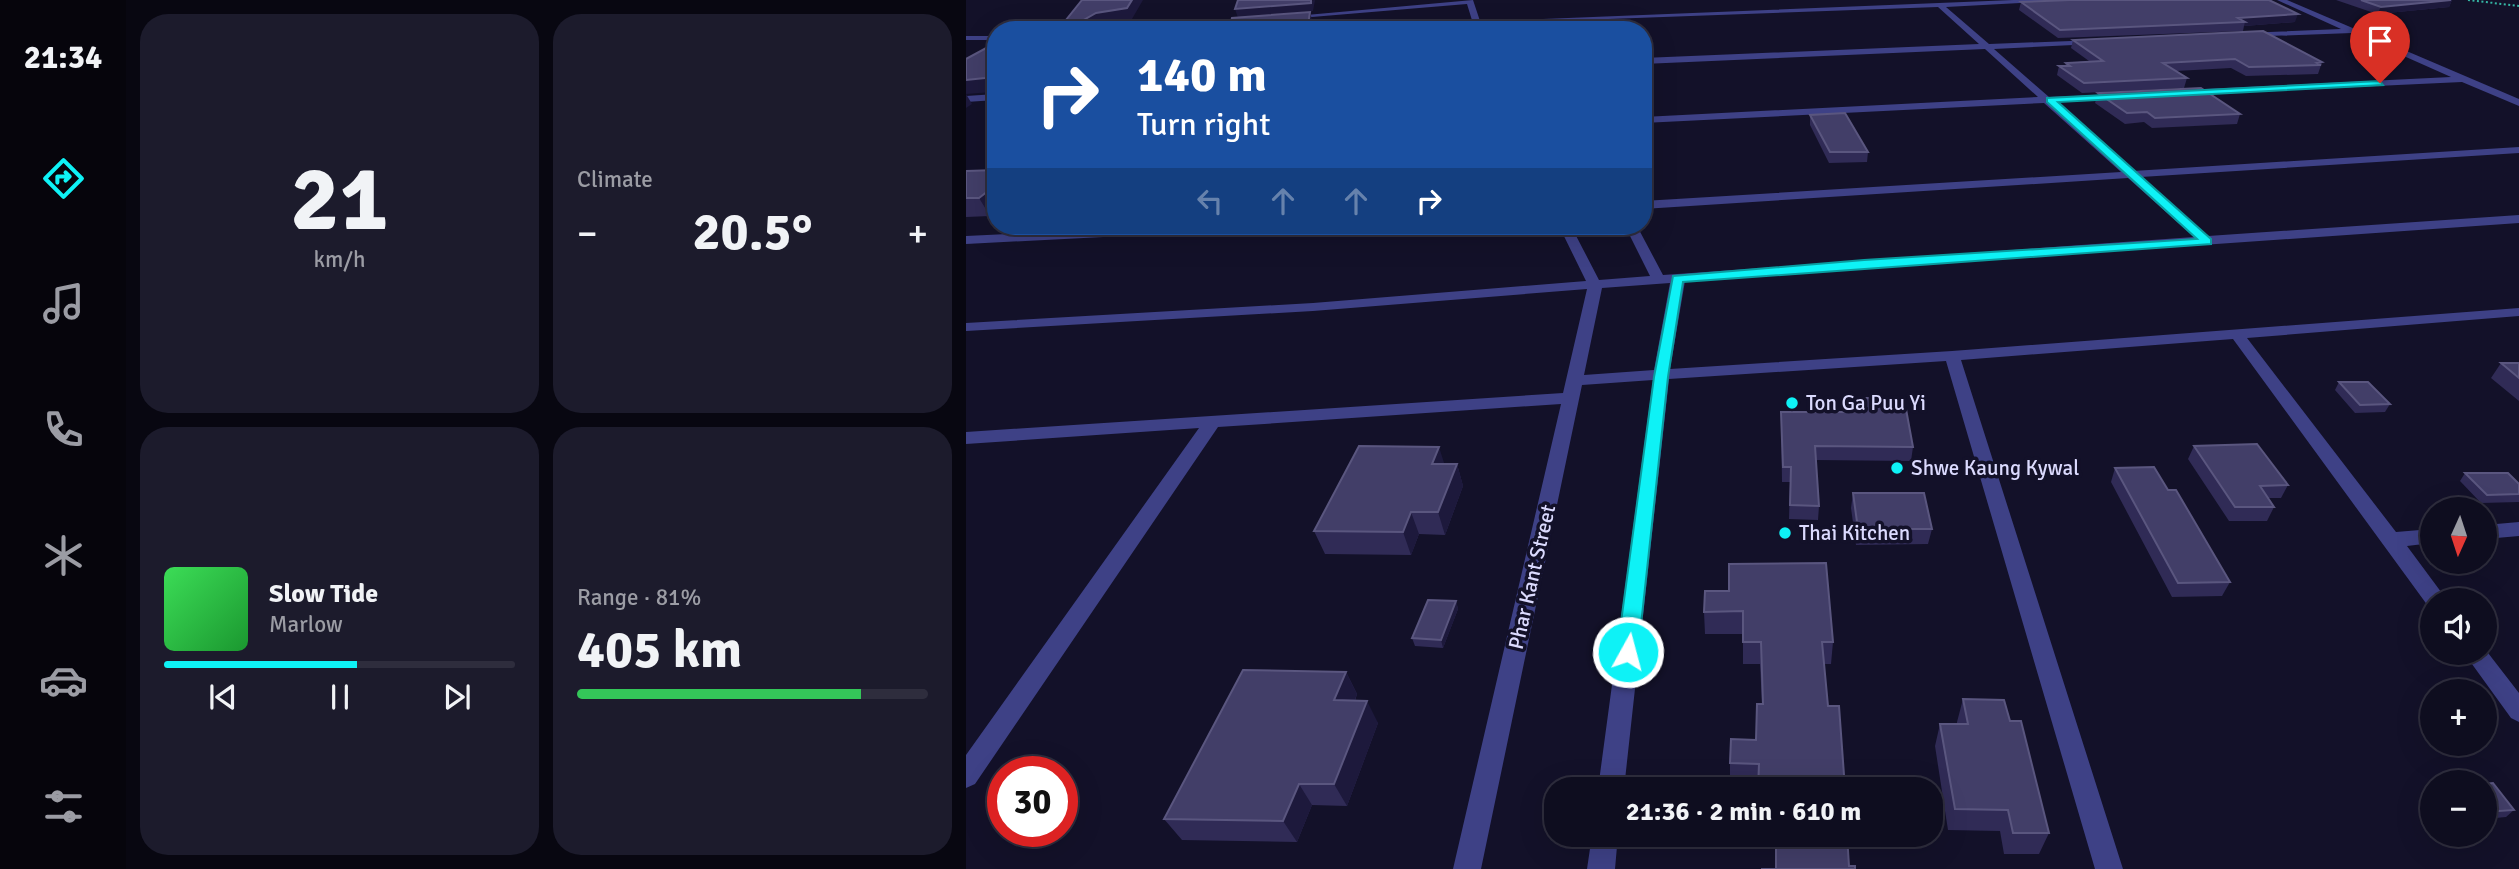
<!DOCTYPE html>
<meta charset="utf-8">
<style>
body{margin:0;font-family:Signika,sans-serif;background:#1c1b2c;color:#f1f3f6;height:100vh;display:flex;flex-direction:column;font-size:26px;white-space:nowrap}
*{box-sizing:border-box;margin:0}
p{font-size:23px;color:#9b9ca4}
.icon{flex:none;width:38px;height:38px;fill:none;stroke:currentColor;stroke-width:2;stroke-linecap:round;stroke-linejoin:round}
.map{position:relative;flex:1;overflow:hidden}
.details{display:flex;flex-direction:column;gap:14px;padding:14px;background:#080711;width:840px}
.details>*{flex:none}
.banner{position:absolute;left:21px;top:21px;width:665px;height:214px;border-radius:28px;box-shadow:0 7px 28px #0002,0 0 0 2px #2e2d3d;background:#1a4fa0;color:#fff;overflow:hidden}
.needle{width:46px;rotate:183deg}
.buttons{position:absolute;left:1454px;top:497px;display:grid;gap:14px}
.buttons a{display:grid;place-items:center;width:77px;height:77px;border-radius:50%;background:#0e0d1f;box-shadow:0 7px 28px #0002,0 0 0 2px #2e2d3d;font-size:35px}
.speed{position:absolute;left:21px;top:756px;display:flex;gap:14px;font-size:35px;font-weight:700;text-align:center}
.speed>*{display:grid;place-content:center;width:91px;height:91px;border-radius:50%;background:#0e0d1f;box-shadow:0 7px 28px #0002,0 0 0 2px #2e2d3d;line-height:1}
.speed .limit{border:10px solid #d22;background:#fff;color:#111}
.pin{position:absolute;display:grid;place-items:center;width:60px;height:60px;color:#fff;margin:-72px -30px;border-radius:50% 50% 50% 0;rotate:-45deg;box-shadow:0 0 7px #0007}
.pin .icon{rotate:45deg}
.me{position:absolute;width:77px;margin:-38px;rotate:7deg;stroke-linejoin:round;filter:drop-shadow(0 0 5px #0008)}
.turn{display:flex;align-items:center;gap:24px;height:147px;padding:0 35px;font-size:32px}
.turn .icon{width:91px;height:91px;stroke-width:2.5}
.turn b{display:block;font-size:49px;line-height:60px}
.lanes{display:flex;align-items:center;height:66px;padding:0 35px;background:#0003;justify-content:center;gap:35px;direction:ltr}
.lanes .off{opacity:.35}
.big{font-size:52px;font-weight:800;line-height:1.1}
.details .widget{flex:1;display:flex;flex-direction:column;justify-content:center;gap:10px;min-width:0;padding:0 24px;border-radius:28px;background:#1c1b2c}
.details .dial{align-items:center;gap:0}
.dial b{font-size:91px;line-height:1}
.song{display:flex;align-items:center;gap:21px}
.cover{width:84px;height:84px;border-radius:10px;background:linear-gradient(135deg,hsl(130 70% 55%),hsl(130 70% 35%))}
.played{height:7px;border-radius:4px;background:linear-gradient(90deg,#0ef2f6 55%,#2e2d3d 55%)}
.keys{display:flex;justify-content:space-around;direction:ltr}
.heat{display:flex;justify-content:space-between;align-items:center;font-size:38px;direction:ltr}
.charge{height:10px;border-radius:5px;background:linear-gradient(90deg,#34c759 81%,#2e2d3d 0)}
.details .tiles{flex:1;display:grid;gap:14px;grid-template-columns:repeat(2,1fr)}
.trip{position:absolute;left:578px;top:777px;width:399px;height:70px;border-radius:28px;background:#0e0d1f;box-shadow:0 7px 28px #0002,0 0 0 2px #2e2d3d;font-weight:800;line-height:70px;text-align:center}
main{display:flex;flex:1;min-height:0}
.tab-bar{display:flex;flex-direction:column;width:126px;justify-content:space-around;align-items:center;background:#06050c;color:#9b9ca4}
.tab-bar .icon{width:49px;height:49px}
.tab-bar .selected{color:#0ef2f6}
.tab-bar b{font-size:32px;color:#f1f3f6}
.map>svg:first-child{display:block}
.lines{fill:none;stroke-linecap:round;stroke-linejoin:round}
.path{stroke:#35b7a5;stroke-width:2;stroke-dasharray:2 2.5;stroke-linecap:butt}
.minor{fill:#3e4186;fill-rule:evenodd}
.wall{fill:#302b56}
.shaded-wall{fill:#1d193c}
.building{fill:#423e68;stroke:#5a567f;stroke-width:2}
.route{fill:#0ef2f6;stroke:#099da0;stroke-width:2}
.poi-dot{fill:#0ef2f6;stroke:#131129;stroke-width:2.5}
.labels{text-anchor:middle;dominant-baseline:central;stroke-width:7;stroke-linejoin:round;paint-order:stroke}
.poi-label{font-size:21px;fill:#dbdafe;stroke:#131129;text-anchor:start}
.street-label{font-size:21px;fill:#dbdafe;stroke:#131129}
</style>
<main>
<nav class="tab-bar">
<b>21:34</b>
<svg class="icon selected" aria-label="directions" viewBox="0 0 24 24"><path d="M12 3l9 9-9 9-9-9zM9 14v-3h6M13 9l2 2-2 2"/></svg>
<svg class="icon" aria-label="music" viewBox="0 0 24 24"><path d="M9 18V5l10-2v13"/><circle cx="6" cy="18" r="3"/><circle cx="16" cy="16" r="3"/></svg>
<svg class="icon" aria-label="phone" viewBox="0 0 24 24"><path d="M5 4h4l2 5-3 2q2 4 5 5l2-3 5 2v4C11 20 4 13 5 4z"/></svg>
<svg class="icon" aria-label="climate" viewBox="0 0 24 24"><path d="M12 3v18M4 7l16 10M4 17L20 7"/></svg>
<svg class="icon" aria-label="car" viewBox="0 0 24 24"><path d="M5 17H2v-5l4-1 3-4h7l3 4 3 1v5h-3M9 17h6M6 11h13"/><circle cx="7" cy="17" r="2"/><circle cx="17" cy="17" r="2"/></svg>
<svg class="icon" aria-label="filters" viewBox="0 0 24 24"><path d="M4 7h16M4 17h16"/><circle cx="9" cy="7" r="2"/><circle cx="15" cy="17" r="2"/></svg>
</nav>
<section class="details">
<div class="tiles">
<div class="widget dial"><b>21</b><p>km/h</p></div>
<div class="widget"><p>Climate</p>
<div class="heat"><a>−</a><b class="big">20.5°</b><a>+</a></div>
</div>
<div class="widget">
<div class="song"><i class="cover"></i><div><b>Slow Tide</b><p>Marlow</p></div></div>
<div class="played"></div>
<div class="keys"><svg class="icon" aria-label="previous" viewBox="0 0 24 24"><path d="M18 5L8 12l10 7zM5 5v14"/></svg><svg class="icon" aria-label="pause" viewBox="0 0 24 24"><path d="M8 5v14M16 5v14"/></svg><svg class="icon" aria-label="next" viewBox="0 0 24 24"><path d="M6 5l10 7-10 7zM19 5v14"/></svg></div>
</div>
<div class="widget"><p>Range · 81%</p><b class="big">405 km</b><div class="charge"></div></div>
</div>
</section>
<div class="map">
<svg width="1553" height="869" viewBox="0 0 1553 869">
<rect width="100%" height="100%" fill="#131129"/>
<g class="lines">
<path class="path" d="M1502,0L1553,6"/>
<path class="minor" d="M507,0L517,30H509L501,4L322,19L318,17Z
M1047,0H1112L980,7L1023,44L1131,40L1128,44L1028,49L1083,97L1156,94L1158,96L1153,99L1089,102L1167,171L1553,147V153L1175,177L1242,236L1553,215V223L719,281L704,369L986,351L1553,308V316L1281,338L1430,532L1466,529V543L1441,546L1481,600H1466V607L1462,606L1267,339L995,360L1157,869H1129L980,361L703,379L658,789H632L687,380L616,385L515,869H487L595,404L252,427L9,784L0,788V755L233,428L0,444V432L597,393L621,289L347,311L0,331V323L347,303L620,281L593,226H605L633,280L684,276L659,226H671L697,275L1228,237L1162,178L677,209V201L1155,172L1078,103L677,123V117L1072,97L1019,49L677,64V58L1013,44L972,7L560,22L564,30H556L551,20ZM704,283L688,370L618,375L636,288Z
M1311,0H1321L1553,99V106L1496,82L1216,95V91L1219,90L1485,77L1386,33L1276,37L1279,33L1375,29Z
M291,18L288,22L159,30L163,28Z
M0,36H30V40H0Z
M30,94V100L0,102V96Z
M204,226H279L273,230L0,244V236Z
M1553,522V536L1519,539V525Z
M1519,649L1553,693V722L1545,718L1498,653H1519Z
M626,835H652L649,869H621Z"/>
</g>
<path class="wall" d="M1370,0H1486L1483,7L1411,14Z
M1055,2L1329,22L1278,26L1277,31L1092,38L1053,10Z
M1107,40L1356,62L1352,74L1280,76L1265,68L1210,71L1221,78L1218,88L1116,93L1091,75L1093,66H1099L1100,63L1123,61L1105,48Z
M1132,93L1274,114L1271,124L1186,128L1178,122L1159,124L1129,103Z
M844,115L902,152L901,162L863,163L844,125Z
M30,170V211L24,216L0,217V171Z
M1535,363H1553V401L1525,378Z
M1373,382L1424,404L1419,412L1389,413L1369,390Z
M897,398L920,409L947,447L945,461L850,460L853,506L852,520L823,519L824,482H816L815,412H896Z
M1228,446L1322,485L1315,498H1302L1308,507L1301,521H1263L1222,459Z
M478,464H491L497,486L479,535L453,534L445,555L359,554L348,531Z
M1149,468L1202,490L1264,582L1256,596L1206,597L1145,482Z
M1499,473L1553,484V502L1515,503L1494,481Z
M887,493L966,529L962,544L890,545L885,508Z
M739,591L867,642L865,664H858L793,785L764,784V763L790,740L796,704L794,664H777V634H739L738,612Z
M490,601L492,609L477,648L449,646L446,638Z
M380,672L391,694L389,701L412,723L381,806L346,805L331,842L216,840L198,819Z
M997,699L1044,721L1083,833L1073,854H1038L1034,831L982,830L969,746L974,724H991V722Z
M1519,784L1548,810L1540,817L1519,819Z"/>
<path class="shaded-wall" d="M166,0H177L166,19L135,24L126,30H100L130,13Z
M349,0L347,11L272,18L269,9Z
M1486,0L1483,7L1411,14L1415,7Z
M344,12L346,20L344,30H337Z
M1332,14L1329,22L1278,26L1279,22L1272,18Z
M30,72V90L26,92L0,94L6,104L0,108V80Z
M22,191L30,205V211L24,216L13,198Z
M473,447L480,469L466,464Z
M491,464L497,486L479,535L472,512Z
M445,512L453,534L445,555L437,532Z
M490,601L492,609L477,648L475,640Z
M380,672L391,694L380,723L368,700Z
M401,701L412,723L381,806L368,784Z
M333,784L346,805L331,842L317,821Z"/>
<path class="building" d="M116,0H166L161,8L130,13L100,30H92Z
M272,0H345V3L269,9Z
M1104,0H1303L1332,14L1272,18L1279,22L1094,30L1055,2Z
M1395,0H1485L1415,7Z
M344,12L342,25L337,30H263L266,18Z
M1297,31L1356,62L1351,63L1355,65L1283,67L1269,59L1197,63L1221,78L1118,83L1093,66H1104L1100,63L1137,61L1107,40Z
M30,46V72L19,78L0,80V59L22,47Z
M1235,88L1274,114L1189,118L1181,112L1161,113L1132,93Z
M879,113L902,152H864L844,115Z
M30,170V190L22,191L13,198H0V171Z
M1535,363H1553V378Z
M1373,382H1402L1424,404L1394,405Z
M897,398H918L920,409H940L947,447L849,446L853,506L824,505L825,467H817L815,412H899Z
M1291,444L1322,485L1294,486L1308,507H1269L1228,446Z
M393,446L473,447L466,464H491L472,512H445L437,532L348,531Z
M1188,467L1202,490H1210L1264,582L1212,583L1149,468Z
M1499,473H1542L1553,484V494L1521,495Z
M887,493H958L966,529H892Z
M860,563L867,642H856L862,706H873L879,789H792L793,764L764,763L765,739L790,740L791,704H797L795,642H777V611L738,612L739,591H763V564Z
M462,600L490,601L475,640L446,638Z
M277,670L380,672L368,700L401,701L368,784H333L317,821L198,819Z
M997,699L1038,700L1044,721H1055L1083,833H1047L1042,810L989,809L974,724H1002Z
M1527,783L1548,810L1519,812V784Z
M810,835H881L883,866H889V869H795H810Z"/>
<path class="route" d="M1414,81L1417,85L1092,102L1245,239V244L717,282L702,377L672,652L669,658L662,660L654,658L651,652L688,377L707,276L898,260L1231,239L1081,102V98Z"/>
<g class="poi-dot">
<circle cx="826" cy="403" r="7"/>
<circle cx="931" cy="468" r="7"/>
<circle cx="819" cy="533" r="7"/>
</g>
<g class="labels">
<g class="poi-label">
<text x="840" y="403">Ton Ga Puu Yi</text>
<text x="945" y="468">Shwe Kaung Kywal</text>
<text x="833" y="533">Thai Kitchen</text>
</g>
<g class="street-label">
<text transform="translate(566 577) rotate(-77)">Phar Kant Street</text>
</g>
</g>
</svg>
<div class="buttons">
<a><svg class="needle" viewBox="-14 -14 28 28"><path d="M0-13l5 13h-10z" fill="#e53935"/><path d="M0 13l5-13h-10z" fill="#9b9ca4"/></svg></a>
<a><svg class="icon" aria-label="sound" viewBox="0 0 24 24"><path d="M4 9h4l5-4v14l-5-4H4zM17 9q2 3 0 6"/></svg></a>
<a>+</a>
<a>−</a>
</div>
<div class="speed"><div class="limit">30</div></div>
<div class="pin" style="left:1414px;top:83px;background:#d93025"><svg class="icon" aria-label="arrive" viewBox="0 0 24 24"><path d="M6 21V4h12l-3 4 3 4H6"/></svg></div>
<svg class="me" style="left:662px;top:652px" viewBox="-20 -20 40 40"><circle r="17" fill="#0ef2f6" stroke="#fff" stroke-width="3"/><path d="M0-11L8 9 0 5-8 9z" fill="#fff"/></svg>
<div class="trip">21:36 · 2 min · 610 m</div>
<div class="banner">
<div class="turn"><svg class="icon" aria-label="right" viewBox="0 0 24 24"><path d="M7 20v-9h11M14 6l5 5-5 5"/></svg><div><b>140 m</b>Turn right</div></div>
<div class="lanes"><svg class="icon off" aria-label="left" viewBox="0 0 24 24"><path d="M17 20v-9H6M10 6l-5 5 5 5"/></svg><svg class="icon off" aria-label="ahead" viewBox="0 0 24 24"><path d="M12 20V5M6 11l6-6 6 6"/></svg><svg class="icon off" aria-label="ahead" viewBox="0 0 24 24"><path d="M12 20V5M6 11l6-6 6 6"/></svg><svg class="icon" aria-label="right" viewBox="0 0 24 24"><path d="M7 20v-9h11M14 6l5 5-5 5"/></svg></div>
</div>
</div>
</main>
